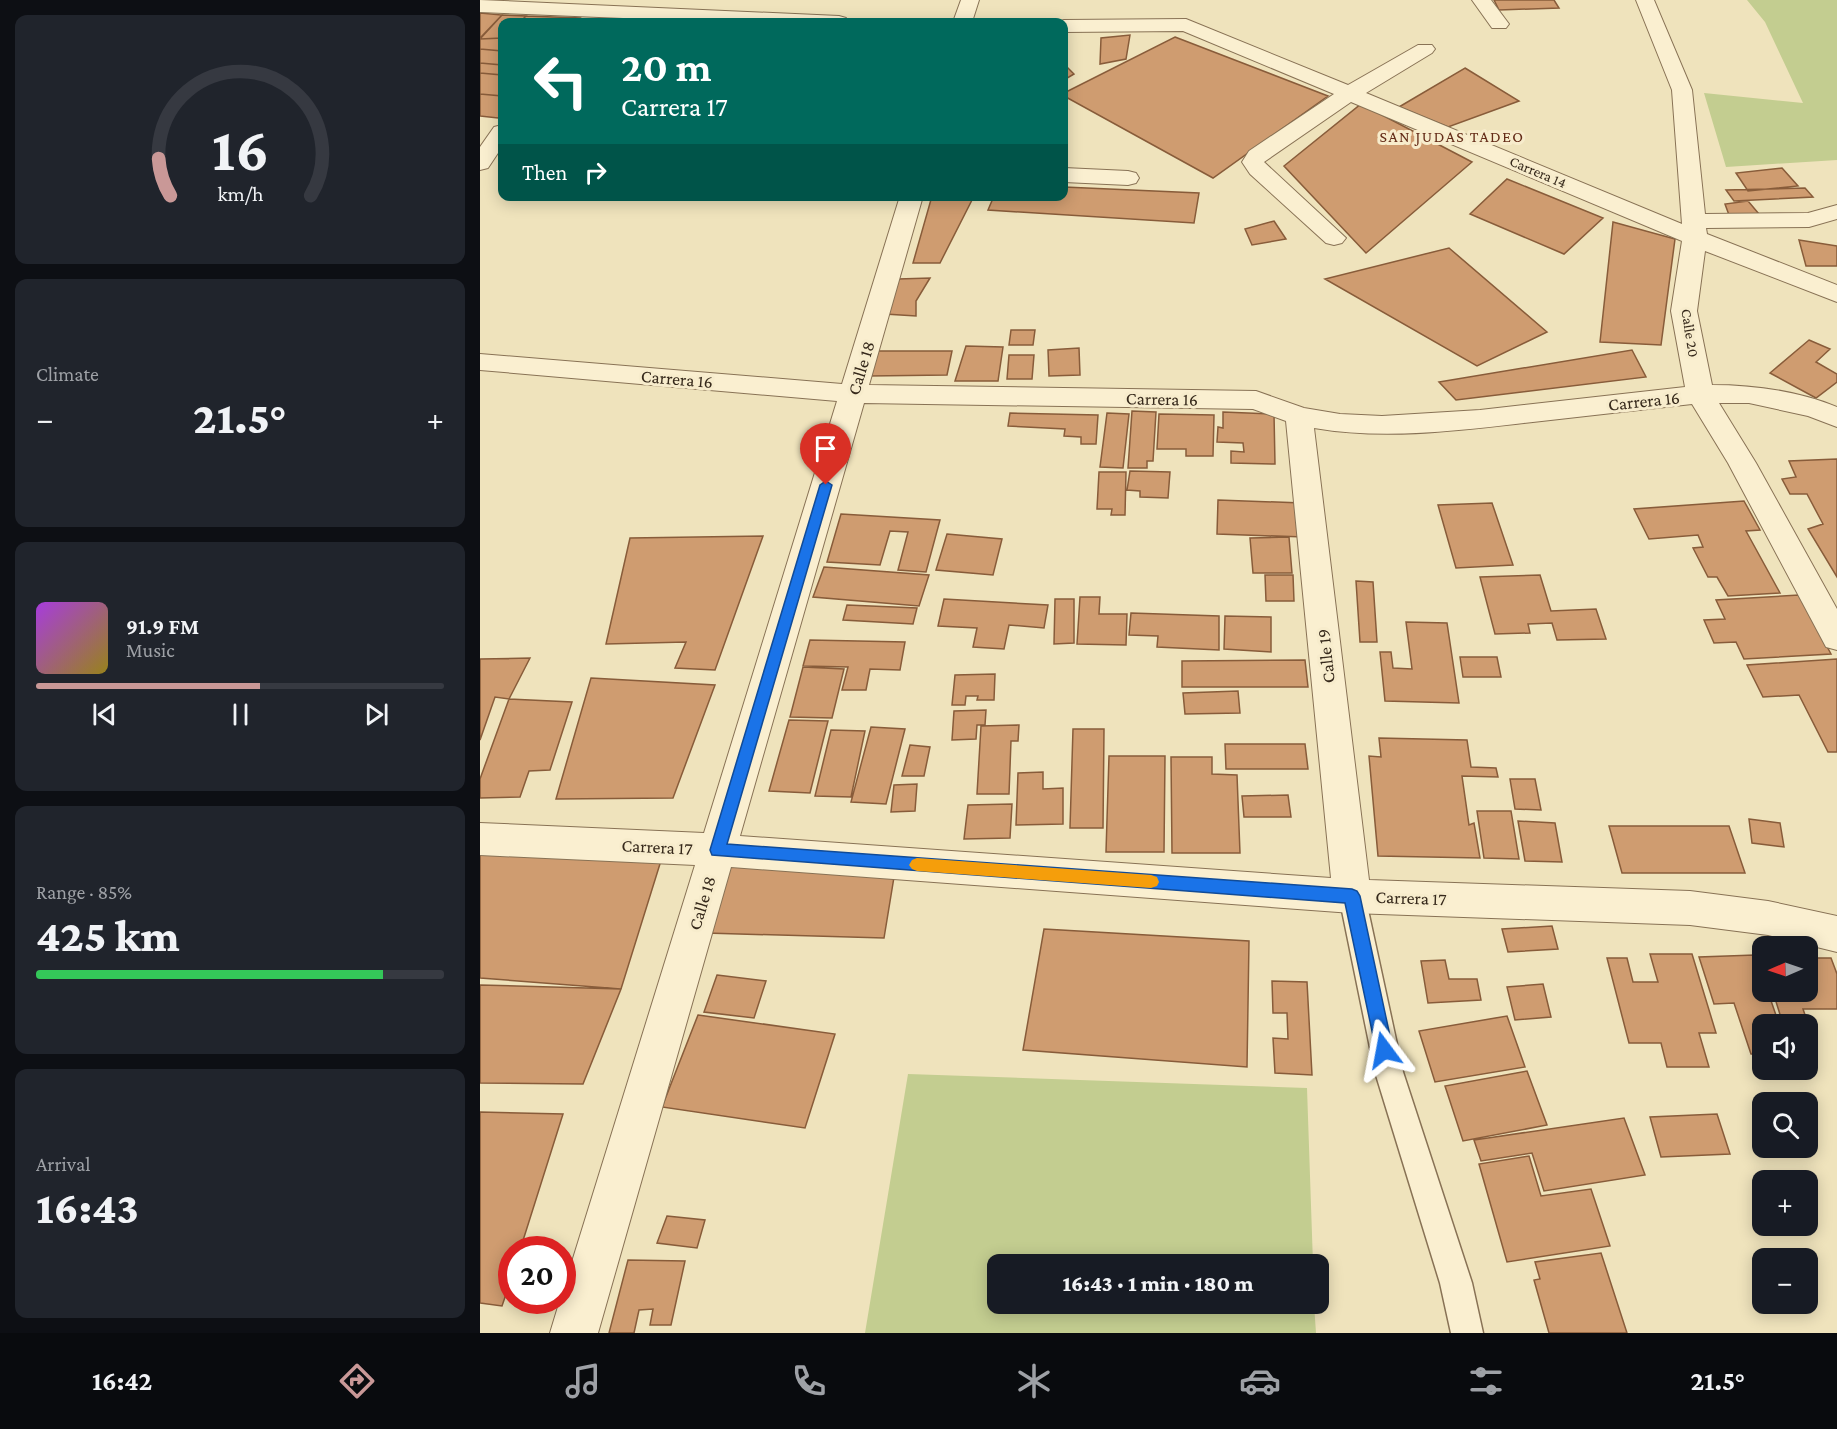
<!DOCTYPE html>
<meta charset="utf-8">
<style>
body{margin:0;font-family:"Crimson Pro",serif;background:#20242c;color:#f1f3f6;height:100vh;display:flex;flex-direction:column;font-size:22px;white-space:nowrap}
*{box-sizing:border-box;margin:0}
p{font-size:20px;color:#9ea1a6}
.icon{flex:none;width:33px;height:33px;fill:none;stroke:currentColor;stroke-width:2;stroke-linecap:round;stroke-linejoin:round}
.map{position:relative;flex:1;overflow:hidden}
.details{display:flex;flex-direction:column;gap:15px;padding:15px;background:#0d0f14;width:480px}
.details>*{flex:none}
.guide{position:absolute;left:18px;top:18px;width:570px;height:183px;border-radius:12px;box-shadow:0 3px 15px #0003;background:#00695c;color:#fff;overflow:hidden}
.needle{width:39px;rotate:268deg}
.tools{position:absolute;left:1272px;top:936px;display:grid;gap:12px}
.tools a{display:grid;place-items:center;width:66px;height:66px;border-radius:12px;background:#171b24;box-shadow:0 3px 15px #0003;font-size:30px}
.speed{position:absolute;left:18px;top:1236px;display:flex;gap:12px;font-size:30px;font-weight:700;text-align:center}
.speed>*{display:grid;place-content:center;width:78px;height:78px;border-radius:50%;background:#171b24;box-shadow:0 3px 15px #0003;line-height:1}
.speed .limit{border:9px solid #d22;background:#fff;color:#111}
.pin{position:absolute;display:grid;place-items:center;width:51px;height:51px;color:#fff;margin:-62px -26px;border-radius:50% 50% 50% 0;rotate:-45deg;box-shadow:0 0 6px #0007}
.pin .icon{rotate:45deg}
.me{position:absolute;width:66px;margin:-33px;rotate:347deg;stroke-linejoin:round;filter:drop-shadow(0 0 4px #0008)}
.turn{display:flex;align-items:center;gap:21px;height:126px;padding:0 24px;font-size:27px}
.turn .icon{width:78px;height:78px;stroke-width:2.5}
.turn b{display:block;font-size:42px;line-height:51px}
.then{display:flex;align-items:center;height:57px;padding:0 24px;background:#0003;gap:12px;font-size:22px}
.big{font-size:45px;font-weight:800;line-height:1.1}
.details .tile{flex:1;display:flex;flex-direction:column;justify-content:center;gap:9px;min-width:0;padding:0 21px;border-radius:12px;background:#20242c}
.details .dial{align-items:center;gap:0}
.dial svg{height:156px;overflow:visible;fill:none;stroke:#363941;stroke-width:7;stroke-linecap:round;text-anchor:middle}
.dial text{fill:#f1f3f6;stroke:none}
.song{display:flex;align-items:center;gap:18px}
.cover{width:72px;height:72px;border-radius:9px;background:linear-gradient(135deg,hsl(280 70% 55%),hsl(50 70% 35%))}
.played{height:6px;border-radius:3px;background:linear-gradient(90deg,#c99897 55%,#363941 55%)}
.keys{display:flex;justify-content:space-around;direction:ltr}
.heat{display:flex;justify-content:space-between;align-items:center;font-size:33px;direction:ltr}
.charge{height:9px;border-radius:4px;background:linear-gradient(90deg,#34c759 85%,#363941 0)}
.trip{position:absolute;left:507px;top:1254px;width:342px;height:60px;border-radius:12px;background:#171b24;box-shadow:0 3px 15px #0003;font-weight:800;line-height:60px;text-align:center}
.dock{display:flex;height:96px;justify-content:space-around;align-items:center;background:#090b0e;color:#9ea1a6}
.dock .icon{width:42px;height:42px}
.dock .selected{color:#c99897}
.dock b{font-size:27px;color:#f1f3f6}
main{display:flex;flex:1;min-height:0}
.map>svg:first-child{display:block}
.green{fill:#c3cd90}
.building{fill:#cf9c70;stroke:#885c3a;stroke-width:1.5}
.lines{fill:none;stroke-linecap:round;stroke-linejoin:round}
.service-casing{stroke:#887255;stroke-width:3}
.minor-casing{stroke:#887255;stroke-width:2}
.service{fill:#faefd0;fill-rule:evenodd}
.minor{fill:#faefd0;fill-rule:evenodd}
.route{fill:#1a73e8;stroke:#114b97;stroke-width:1.5}
.slow{fill:#f59e0b}
.labels{text-anchor:middle;dominant-baseline:central;stroke-width:6;stroke-linejoin:round;paint-order:stroke}
.far-street-label{font-size:15px;fill:#36291b;stroke:#f7eccc}
.far-neighbourhood-label{font-size:16px;letter-spacing:1.5px;fill:#642c18;stroke:#f7eccc}
.street-label{font-size:18px;fill:#36291b;stroke:#f7eccc}
</style>
<main>
<section class="details">
<div class="tile dial"><svg viewBox="0 0 100 80">
<path d="M14 69A42 42 0 1 1 86 69"/>
<path d="M14 69A42 42 0 0 1 8 50" stroke="#c99897"/>
<text x="50" y="56" font-size="32" font-weight="700">16</text>
<text x="50" y="72" font-size="11">km/h</text>
</svg></div>
<div class="tile"><p>Climate</p>
<div class="heat"><a>−</a><b class="big">21.5°</b><a>+</a></div>
</div>
<div class="tile">
<div class="song"><i class="cover"></i><div><b>91.9 FM</b><p>Music</p></div></div>
<div class="played"></div>
<div class="keys"><svg class="icon" aria-label="previous" viewBox="0 0 24 24"><path d="M18 5L8 12l10 7zM5 5v14"/></svg><svg class="icon" aria-label="pause" viewBox="0 0 24 24"><path d="M8 5v14M16 5v14"/></svg><svg class="icon" aria-label="next" viewBox="0 0 24 24"><path d="M6 5l10 7-10 7zM19 5v14"/></svg></div>
</div>
<div class="tile"><p>Range · 85%</p><b class="big">425 km</b><div class="charge"></div></div>
<div class="tile"><p>Arrival</p><b class="big">16:43</b></div>
</section>
<div class="map">
<svg width="1357" height="1333" viewBox="0 0 1357 1333">
<rect width="100%" height="100%" fill="#efe3bc"/>
<path class="green" d="M1267,0H1357V160L1246,167L1224,93L1323,103L1285,22Z
M428,1074L827,1088L833,1264H518V1304H834L836,1333H385Z"/>
<path class="building" d="M1014,0H1074L1079,8L1019,10Z
M0,13L22,15L0,38Z
M22,15L46,16L40,22H22V38L0,39Z
M46,16L100,18L96,22H40Z
M650,35L646,59L620,64L621,38Z
M695,37L848,96L733,178L584,96V93Z
M22,38V51L0,49V39Z
M0,49L22,51V65L0,63Z
M0,63L22,65V75L0,73Z
M584,64L594,74L584,80Z
M985,68L1039,101L968,127L919,107Z
M0,73L22,75V96L0,94Z
M0,94L22,96V113L18,118L0,116Z
M881,104L992,162L886,253L804,166Z
M1302,168L1318,186L1268,191L1256,173Z
M1027,179L1123,218L1084,254L990,214Z
M584,187L719,193L714,223L508,210L514,196H584Z
M1325,188L1333,197L1254,201L1246,190Z
M452,196H494L460,263H433Z
M1268,201L1279,214L1249,215L1245,204Z
M794,221L806,239L772,245L765,229Z
M1133,222L1195,239L1181,345L1120,342Z
M1319,240L1357,246V266H1326Z
M969,248L1067,332L997,366L845,279Z
M450,278L436,301V316L405,314L418,279Z
M531,330H555L553,345H529Z
M1329,340L1350,349L1336,362L1357,374V382L1336,398L1290,373Z
M486,346L523,347L518,381H475Z
M599,348L600,375L569,376L568,350Z
M1152,350L1166,377L976,400L959,382Z
M398,351H472L467,375L389,376Z
M529,355H554L552,379H527Z
M652,411L676,412L673,461H667V468H648Z
M743,412L794,414L795,464L751,463V451L764,452L763,443L737,442L738,427L743,428Z
M530,413L618,415L616,444H601V437L584,436L585,429L528,426Z
M627,413L649,414L643,468L620,467Z
M679,414L734,415L733,456H706V449H677Z
M1357,459V577L1328,529L1343,524L1327,494H1310L1302,479L1316,477L1309,461Z
M650,471L690,472L688,498L660,497V491L647,490Z
M619,472H646L645,515H631L632,509H617Z
M738,500L822,503L824,537L737,534Z
M1264,501L1280,530L1266,531L1300,593L1248,596L1237,577H1228L1213,548L1223,547L1218,535L1169,539L1154,509Z
M1012,503L1033,565L976,568L958,505Z
M361,514L460,520L446,572L418,570L428,532L410,531L400,565L347,562Z
M467,534L522,539L513,575L456,570Z
M283,536L235,670L195,668L206,642L126,644L150,538Z
M809,537L812,573H773L770,538Z
M344,567L449,575L439,606L333,597Z
M785,575H813L814,601H786Z
M1060,575L1071,611L1116,609L1126,639L1077,640L1072,623L1048,624L1050,633L1015,634L1000,577Z
M876,581L893,582L897,642H880Z
M1319,595L1351,654L1264,659L1256,642L1234,643L1224,620L1245,619L1236,600Z
M600,597H620L619,614H647L646,645L597,644Z
M464,599L568,605L564,628L529,625L524,649L493,647L497,628L458,626Z
M575,599H594V643L574,644Z
M367,605L437,608L433,624L363,620Z
M651,613L739,616V650L677,647L678,636L649,635Z
M745,616L791,617V652L744,649Z
M926,622L967,623L979,703L905,701L900,652H911L913,668L932,669Z
M330,640L425,642L420,670L390,669L386,690H362L368,667L323,666Z
M980,657H1017L1021,677H983Z
M50,658L29,699L15,697L0,740V659Z
M1357,659V752H1348L1319,695L1283,697L1267,665Z
M825,660L828,687H702V661Z
M323,667L364,669L352,718L310,717Z
M515,674L514,700H497L498,696H486L485,705H472L475,675Z
M111,678L235,685L193,798L76,799Z
M758,691L760,713L705,714L703,693Z
M29,699L92,702L70,770L49,771L40,797L0,798V779Z
M506,710L505,725H497L496,739L472,740L474,711Z
M309,720L348,721L330,793L289,791Z
M539,725L538,741H531L529,794H497L501,726Z
M391,727L425,729L406,804L371,802Z
M593,729H624L623,828H590Z
M351,730L385,731L371,797L335,796Z
M899,738L987,740L991,767L1016,768L1018,777L982,776L989,825L994,823L1000,858L898,856L889,756L901,757Z
M745,744H825L828,769H746Z
M430,745L450,747L444,776H422Z
M629,756H685L684,852H626Z
M691,757H732V774L757,775L760,853H692Z
M563,772V789L583,788V824L536,825L538,773Z
M1030,779H1055L1061,810L1035,809Z
M437,784L435,811L411,812L414,785Z
M808,795L811,817H764L762,796Z
M532,804L530,838L484,839L488,805Z
M997,811H1031L1039,859L1004,858Z
M1269,819L1300,823L1304,847L1272,843Z
M1038,821L1075,823L1082,862L1045,861Z
M1129,826H1249L1265,873H1142Z
M0,847L184,851L141,989L0,978Z
M247,865L415,871L404,938L226,933Z
M1072,926L1078,949L1028,952L1022,929Z
M564,929L769,941L767,1067L543,1050Z
M1170,954H1212L1236,1033H1219L1229,1067H1187L1181,1043H1149L1127,958H1147L1153,982H1178Z
M1275,955L1282,977V992H1288L1299,1024H1282V1054H1271L1254,1003L1234,1004L1219,957Z
M1328,958H1351L1357,974V1009H1323L1333,1038H1328V1024H1303L1293,992H1328Z
M965,960L969,979H997L1001,1000L948,1003L941,961Z
M237,975L286,981L274,1018L224,1012Z
M792,981L827,982L832,1075L795,1073L793,1038L808,1039L807,1013H793Z
M1063,984L1071,1017L1035,1020L1027,987Z
M0,985L141,989L103,1084L0,1083Z
M218,1015L355,1034L325,1128L182,1107Z
M1027,1016L1045,1067L955,1082L939,1031Z
M1047,1071L1067,1125L983,1141L965,1086Z
M0,1112L83,1114L40,1250H32V1277L22,1306L0,1303Z
M1237,1114L1250,1154L1181,1157L1170,1117Z
M1144,1118L1165,1175L1064,1191L1052,1153L1001,1161L994,1140Z
M1049,1156L1061,1196L1111,1189L1130,1246L1027,1262L999,1164Z
M187,1216L225,1220L217,1248L177,1243Z
M1121,1253L1147,1333H1069L1054,1280L1060,1279L1055,1262Z
M148,1260L205,1261L191,1325H170L173,1309L159,1310L154,1333H129Z"/>
<g class="lines">
<g class="service-casing">
<path id="service" d="M872,885L881,888L885,896L923,1072L992,1283L1003,1333H971L960,1283L895,1072L859,896L863,888Z"/>
</g>
<g class="minor-casing">
<path id="minor" d="M0,0L359,16L366,18L369,22H240L0,12Z
M481,0H499L492,22H473Z
M992,0H1011L1029,24L1026,28H1012Z
M1156,0H1174L1212,90L1225,214L1328,213L1357,205V219L1329,227L1226,228L1227,234L1357,285V302L1225,251L1217,311L1232,385C1273,385 1318,391 1357,407V427L1328,416L1269,403H1239L1276,463L1357,609V650L1346,647L1248,463L1212,404C1156,410 1100,417 1044,423C975,431 903,440 834,428L889,880L1210,891L1288,901L1357,916V952L1288,935L1210,925L872,913L251,867L118,1333H70L80,1300H82V1294L215,865L0,855V823L224,833L357,401L0,370V354L362,384L420,196H443L389,385L776,391L824,408L860,414L902,416L1000,410L1205,387L1191,311L1202,241L871,102L784,162L866,238L862,243L854,245L846,243L770,174L762,162L769,151L854,94L703,31L584,32V22H577L584,20L706,19L868,85L938,45H952L955,49L952,53L886,93L1202,224L1192,90ZM384,403L773,409L806,421L851,878L260,836Z
M22,125V147L8,168L0,170V147L14,127Z
M584,168L648,171L656,173L659,178L656,183L648,185L584,182Z"/>
</g>
<use href="#service" class="service"/>
<use href="#minor" class="minor"/>
</g>
<path class="route" d="M346,481L352,485L247,844L872,889L877,891L880,896L913,1050L910,1056L904,1059L898,1056L896,1050L865,903L232,855L230,850L340,485Z"/>
<path class="slow" d="M437,858L671,875L677,877L679,882L677,886L671,888L437,871L432,869L429,865L432,860Z"/>
<g class="labels">
<g class="far-street-label">
<text transform="translate(1058 172) rotate(23)">Carrera 14</text>
<text transform="translate(1210 333) rotate(81)">Calle 20</text>
</g>
<g class="far-neighbourhood-label">
<text x="972" y="136">SAN JUDAS TADEO</text>
</g>
<g class="street-label">
<text transform="translate(381 368) rotate(-73)">Calle 18</text>
<text transform="translate(197 379) rotate(5)">Carrera 16</text>
<text transform="translate(682 399) rotate(1)">Carrera 16</text>
<text transform="translate(1164 401) rotate(-6)">Carrera 16</text>
<text transform="translate(846 656) rotate(-96)">Calle 19</text>
<text transform="translate(177 847) rotate(3)">Carrera 17</text>
<text transform="translate(931 898) rotate(2)">Carrera 17</text>
<text transform="translate(222 903) rotate(-73)">Calle 18</text>
</g>
</g>
</svg>
<div class="tools">
<a><svg class="needle" viewBox="-14 -14 28 28"><path d="M0-13l5 13h-10z" fill="#e53935"/><path d="M0 13l5-13h-10z" fill="#9ea1a6"/></svg></a>
<a><svg class="icon" aria-label="sound" viewBox="0 0 24 24"><path d="M4 9h4l5-4v14l-5-4H4zM17 9q2 3 0 6"/></svg></a>
<a><svg class="icon" aria-label="search" viewBox="0 0 24 24"><circle cx="10" cy="10" r="6"/><path d="M15 15l6 6"/></svg></a>
<a>+</a>
<a>−</a>
</div>
<div class="speed"><div class="limit">20</div></div>
<div class="pin" style="left:346px;top:485px;background:#d93025"><svg class="icon" aria-label="arrive" viewBox="0 0 24 24"><path d="M6 21V4h12l-3 4 3 4H6"/></svg></div>
<svg class="me" style="left:904px;top:1050px" viewBox="-20 -20 40 40"><path d="M0-17L14 15 0 8-14 15z" fill="#1a73e8" stroke="#fff" stroke-width="4"/></svg>
<div class="trip">16:43 · 1 min · 180 m</div>
<div class="guide">
<div class="turn"><svg class="icon" aria-label="left" viewBox="0 0 24 24"><path d="M17 20v-9H6M10 6l-5 5 5 5"/></svg><div><b>20 m</b>Carrera 17</div></div>
<div class="then">Then<svg class="icon" aria-label="right" viewBox="0 0 24 24"><path d="M7 20v-9h11M14 6l5 5-5 5"/></svg></div>
</div>
</div>
</main>
<nav class="dock">
<b>16:42</b>
<svg class="icon selected" aria-label="directions" viewBox="0 0 24 24"><path d="M12 3l9 9-9 9-9-9zM9 14v-3h6M13 9l2 2-2 2"/></svg>
<svg class="icon" aria-label="music" viewBox="0 0 24 24"><path d="M9 18V5l10-2v13"/><circle cx="6" cy="18" r="3"/><circle cx="16" cy="16" r="3"/></svg>
<svg class="icon" aria-label="phone" viewBox="0 0 24 24"><path d="M5 4h4l2 5-3 2q2 4 5 5l2-3 5 2v4C11 20 4 13 5 4z"/></svg>
<svg class="icon" aria-label="climate" viewBox="0 0 24 24"><path d="M12 3v18M4 7l16 10M4 17L20 7"/></svg>
<svg class="icon" aria-label="car" viewBox="0 0 24 24"><path d="M5 17H2v-5l4-1 3-4h7l3 4 3 1v5h-3M9 17h6M6 11h13"/><circle cx="7" cy="17" r="2"/><circle cx="17" cy="17" r="2"/></svg>
<svg class="icon" aria-label="filters" viewBox="0 0 24 24"><path d="M4 7h16M4 17h16"/><circle cx="9" cy="7" r="2"/><circle cx="15" cy="17" r="2"/></svg>
<b>21.5°</b>
</nav>
